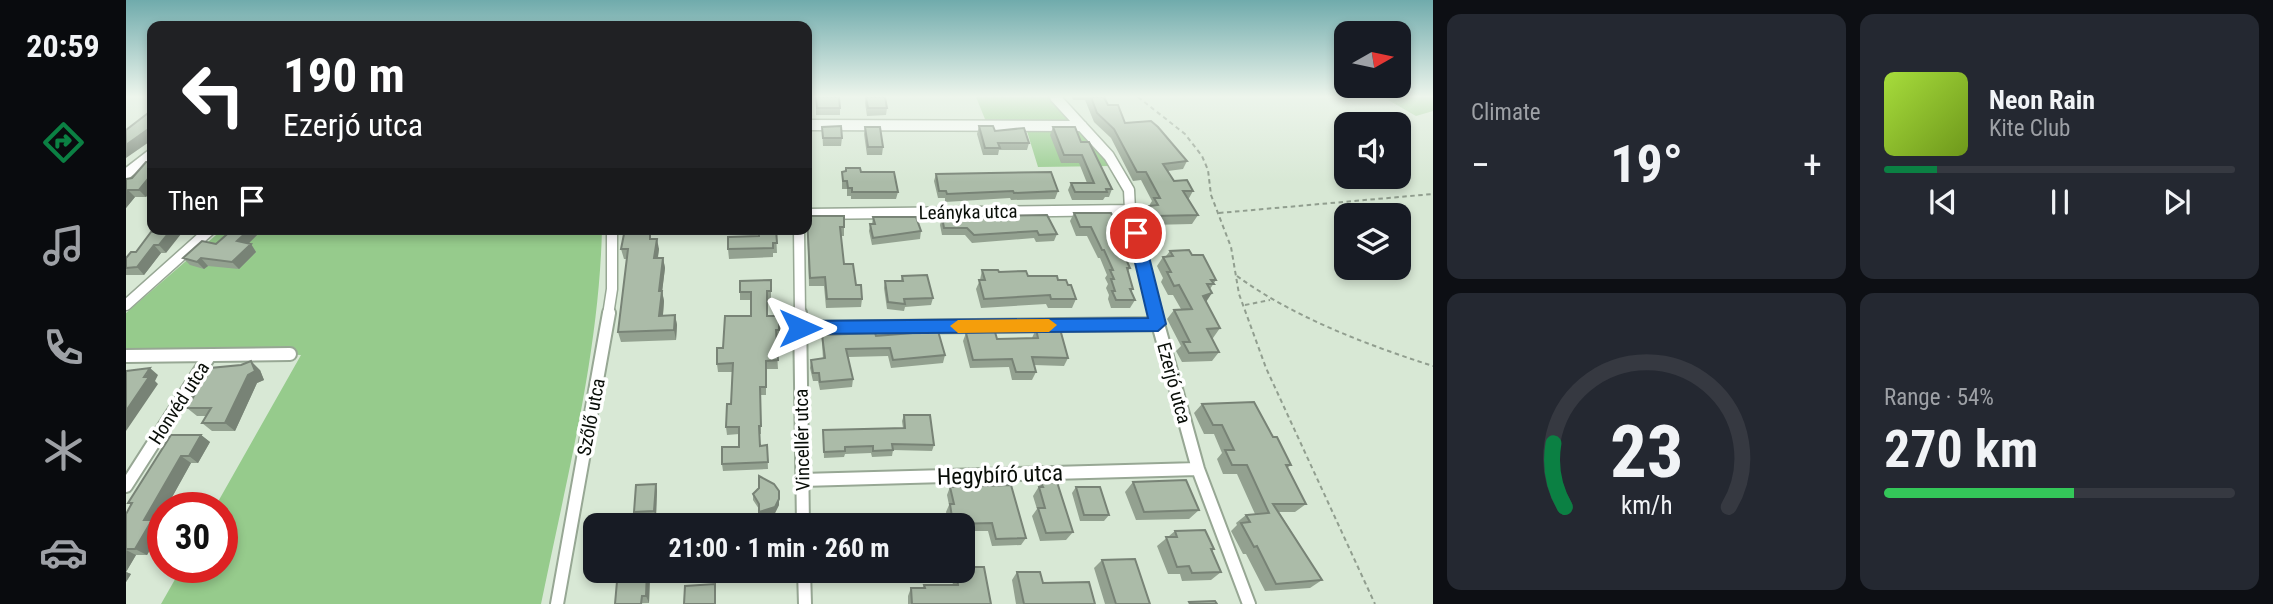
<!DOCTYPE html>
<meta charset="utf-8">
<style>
body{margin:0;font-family:"Roboto Condensed",sans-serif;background:#242831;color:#f1f3f6;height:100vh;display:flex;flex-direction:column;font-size:26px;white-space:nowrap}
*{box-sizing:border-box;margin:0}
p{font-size:23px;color:#9ea1a6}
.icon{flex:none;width:38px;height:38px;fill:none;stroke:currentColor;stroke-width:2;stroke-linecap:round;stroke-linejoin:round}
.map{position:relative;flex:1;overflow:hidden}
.details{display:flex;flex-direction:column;gap:14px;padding:14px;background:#0d0f14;width:840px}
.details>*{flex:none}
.guide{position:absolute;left:21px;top:21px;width:665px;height:214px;border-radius:14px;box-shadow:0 4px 10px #0003;background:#202124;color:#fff;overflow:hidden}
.needle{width:46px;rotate:81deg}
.tools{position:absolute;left:1208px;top:21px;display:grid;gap:14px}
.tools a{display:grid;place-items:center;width:77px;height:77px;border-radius:14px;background:#171b24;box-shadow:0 4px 10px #0003;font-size:35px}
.speed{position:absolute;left:21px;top:492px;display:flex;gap:14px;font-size:35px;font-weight:700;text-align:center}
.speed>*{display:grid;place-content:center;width:91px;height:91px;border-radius:50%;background:#171b24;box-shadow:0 4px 10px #0003;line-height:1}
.speed .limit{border:10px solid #d22;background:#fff;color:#111}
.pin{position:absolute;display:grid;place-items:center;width:60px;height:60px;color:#fff;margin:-30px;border:4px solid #fff;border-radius:50%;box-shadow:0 2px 7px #0007}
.me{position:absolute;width:77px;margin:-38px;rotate:90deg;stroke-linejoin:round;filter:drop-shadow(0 0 5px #0008)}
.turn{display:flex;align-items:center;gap:24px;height:147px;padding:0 21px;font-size:32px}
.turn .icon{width:91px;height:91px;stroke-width:2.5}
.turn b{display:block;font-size:49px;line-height:60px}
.then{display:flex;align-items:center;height:66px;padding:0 21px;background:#0003;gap:14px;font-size:26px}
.big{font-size:52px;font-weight:700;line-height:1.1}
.details .card{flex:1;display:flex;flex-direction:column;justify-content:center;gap:10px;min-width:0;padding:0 24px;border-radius:14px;background:#242831}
.details .dial{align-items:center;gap:0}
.dial svg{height:182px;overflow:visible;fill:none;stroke:#363941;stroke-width:7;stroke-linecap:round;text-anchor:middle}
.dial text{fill:#f1f3f6;stroke:none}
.song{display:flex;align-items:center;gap:21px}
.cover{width:84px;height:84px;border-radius:10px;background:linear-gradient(135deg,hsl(80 70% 55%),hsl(80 70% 35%))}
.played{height:7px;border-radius:4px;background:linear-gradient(90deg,#0b8043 15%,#363941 15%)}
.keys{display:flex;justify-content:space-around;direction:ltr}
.heat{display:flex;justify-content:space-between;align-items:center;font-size:38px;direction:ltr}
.charge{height:10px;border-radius:5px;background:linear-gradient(90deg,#34c759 54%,#363941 0)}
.details .tiles{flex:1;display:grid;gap:14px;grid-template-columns:repeat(2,1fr)}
.trip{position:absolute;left:457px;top:513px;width:392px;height:70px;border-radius:14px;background:#171b24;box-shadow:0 4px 10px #0003;font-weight:700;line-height:70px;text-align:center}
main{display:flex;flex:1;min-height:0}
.tabs{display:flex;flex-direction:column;width:126px;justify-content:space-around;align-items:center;background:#090b0e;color:#9ea1a6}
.tabs .icon{width:49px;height:49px}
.tabs .current{color:#0b8043}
.tabs b{font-size:32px;color:#f1f3f6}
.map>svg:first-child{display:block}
.green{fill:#96cb8c}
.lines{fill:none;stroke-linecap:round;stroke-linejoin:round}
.street-far1-casing{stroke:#97a794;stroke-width:13}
.street-casing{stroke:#97a794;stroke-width:16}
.path{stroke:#919e8f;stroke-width:2;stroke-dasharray:4.5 3.5;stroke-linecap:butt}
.street-far1{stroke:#fff;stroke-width:10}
.street{stroke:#fff;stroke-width:12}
.wall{fill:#93a190}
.shaded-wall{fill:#788376}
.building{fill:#abbba8;stroke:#788376;stroke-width:2}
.route{fill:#1a73e8;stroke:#114b97;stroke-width:2}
.slow{fill:#f59e0b}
.labels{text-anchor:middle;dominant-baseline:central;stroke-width:7;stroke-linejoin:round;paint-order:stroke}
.street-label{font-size:19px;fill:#090e08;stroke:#fff}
.near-street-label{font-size:23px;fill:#090e08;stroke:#fff}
</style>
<main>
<nav class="tabs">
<b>20:59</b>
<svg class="icon current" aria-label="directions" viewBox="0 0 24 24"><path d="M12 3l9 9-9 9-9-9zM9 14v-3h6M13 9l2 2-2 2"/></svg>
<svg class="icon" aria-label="music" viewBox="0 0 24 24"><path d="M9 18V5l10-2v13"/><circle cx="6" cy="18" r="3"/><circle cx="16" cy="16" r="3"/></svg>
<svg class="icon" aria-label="phone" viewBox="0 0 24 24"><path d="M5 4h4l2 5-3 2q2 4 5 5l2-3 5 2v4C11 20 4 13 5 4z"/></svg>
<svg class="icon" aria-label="climate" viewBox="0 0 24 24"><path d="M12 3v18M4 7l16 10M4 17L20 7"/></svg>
<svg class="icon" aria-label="car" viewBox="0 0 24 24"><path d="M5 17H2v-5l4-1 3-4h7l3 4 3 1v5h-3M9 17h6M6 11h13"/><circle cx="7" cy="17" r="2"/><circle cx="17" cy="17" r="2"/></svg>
</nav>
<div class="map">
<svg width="1307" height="604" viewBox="0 0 1307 604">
<rect width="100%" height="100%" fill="#d8e8d5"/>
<path class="green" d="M850,97H925L951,124H861Z
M1257,97H1307V111L1290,116Z
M900,128H955L985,166L912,167Z
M97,229H476C473,355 440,481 415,604H35L56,567H96V508L89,507L175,355L0,349V313Z"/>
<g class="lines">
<g class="street-far1-casing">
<path id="street-far1" d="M929,97L983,156L1003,190L1004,210L1030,315
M681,125L956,126
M0,174L26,154
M681,214L1004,210
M673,229L674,315
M0,305L85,229
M482,315L486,289V229"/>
</g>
<g class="street-casing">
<path id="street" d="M674,313L677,525
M1029,313L1072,469L1123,604
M674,328L1032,324
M0,356L164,354
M676,480L1072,469
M0,486L84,355
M678,570L679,604
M431,604L483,313"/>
</g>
<path class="path" d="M1012,97L1059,134L1076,156L1082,170L1085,195L1105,247L1113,294L1140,368L1249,604
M1093,213L1307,194
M1111,276C1167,317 1241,345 1307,366
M1119,305L1144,300"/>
<use href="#street-far1" class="street-far1"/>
<use href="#street" class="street"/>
</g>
<path class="wall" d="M690,97L714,108V115H690Z
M740,97L761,108L760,115L741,116L739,103Z
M946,97H978L982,105L999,123L1061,161L1057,169L1042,171L1048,181L1067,191L1062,200L1072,215L1066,224L1024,225L1018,214L1026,201L1015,180L1007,181L985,138L968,122L959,100H947Z
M853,126L903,143L901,150H873L872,155H857L851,134Z
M696,127L716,138L715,146H697Z
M739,127L757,147L756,155H741L738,134Z
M927,127L955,142L986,189L983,197H979L977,200H946L942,190L945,183H961L953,163H935L924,135Z
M26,162V189L20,197H9L0,208V179L6,178Z
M720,168L735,172L772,192L770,199H725V196H721V189H716V172L720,171Z
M810,174L932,191L929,199L885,200L884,198L819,202V198H812L808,181Z
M948,213L992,227L988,234L1004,268L1002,271L1007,289L1005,292L1009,300L1004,308H985L982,299L983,295L980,288L982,284L979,278L981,275L974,258H972L961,236H950L944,221Z
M681,216L718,227V236H715L718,264L730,285L736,299L735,307L700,308L698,286H683Z
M747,217L795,231L794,239L746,245L743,231L744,224H746Z
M816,217L931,234L928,241L910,242L908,238L846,243L839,235H816L814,225Z
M100,229H154L148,234L135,231L122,244H125L130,252L113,269L82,266L78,269L64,265L57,258L90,244L104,232Z
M633,229H655V233H650L651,253H647V257L603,259L602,249L633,236Z
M25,232L40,253H35L18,275H0V258L10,252Z
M524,234L525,239L533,249L532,258H537L539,268L536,291L538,301L537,315H549L551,325L550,340L495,342L492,332L501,259H498L495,249Z
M1044,251L1066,255L1090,280L1084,289L1080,302L1094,328L1087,338H1086L1093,352L1086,361L1056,362L1050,351L1055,346L1041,319L1048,310L1055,309L1047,295H1042L1035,282L1037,278L1031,266L1037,257L1040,256Z
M856,270L932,280L942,285L950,299L946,308H922L920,304L855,308L850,289L854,280Z
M776,276L807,298L805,305L779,307L778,311L761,309L758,288L759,281H775Z
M645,280V300H641V316H653V338H650L652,369H640V395H635V434H633L634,446L641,445L642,469L597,471L596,464L613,447V434L601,435L600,427L605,404L606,372H592L591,364L597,348L625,316V300H614V292Z
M910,329L942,358L938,366L908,365L910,372L906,380H886L883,367L844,368L837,341L840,333L871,339L906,338Z
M696,335L750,336L819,355L817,363L765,368L762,356L722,357L727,379L726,387L694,390L692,381H687L684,368L685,360L697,359L696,343Z
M134,370L138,380L131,383L109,431H86L76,423L80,416H71L61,408Z
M1076,404L1147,437L1165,465L1161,468L1180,504L1169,512H1153L1196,580L1184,588L1139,591L1120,554H1117L1105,531L1111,525L1110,523L1120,515L1129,514L1111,474H1097L1091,459L1096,453L1088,434H1078L1068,413Z
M778,415L808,445L806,451L767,450L766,456L746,457L745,453L719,454L718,457L698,458L697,430L777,428L776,421Z
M75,435L84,442L72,463H65L40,508H37V513L31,524L37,527L21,555H10L0,572L5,574L0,582V514L5,505L2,503Z
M1007,482L1073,510L1063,519L1010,520L999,492Z
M915,483L947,532L940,540L914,541L906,516L911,509L907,496Z
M530,484L531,490L530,517L510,518L508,512Z
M824,487L900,538L895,545L866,546L862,531H836V525H823L820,512L823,505L821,495Z
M950,487L983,515L978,521H954L946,493Z
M627,494L653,505L649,513L633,518V509L627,500Z
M1049,531L1088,549L1086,551L1095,572L1085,580L1056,581L1054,574H1042L1031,546Z
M976,560L1024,604H979L968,568Z
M492,570H523L524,575L523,603L489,604Z
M827,570H836L865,604H782V596L785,588H797L798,585H827L825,574Z
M891,572L917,583L969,604H890L886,580Z"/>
<path class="shaded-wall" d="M24,128L26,131V140L0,158V145Z
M26,174V189L20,197L13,190Z
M2,190L9,197L0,208V192Z
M46,229H59L40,253L33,245Z
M124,229H133L135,231L117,249L111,241Z
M144,229H154L148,234Z
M531,239L533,249L530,268L528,258Z
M125,244L130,252L113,269L106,262Z
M28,245L35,253L18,275L11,267Z
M75,258L82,266L78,269L71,262Z
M537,258L539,268L535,301L533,291Z
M536,291L538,301L536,326L533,316Z
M1086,293L1080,302L1077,296Z
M549,315L551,325L550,340L548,330Z
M125,361L134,370L138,380L131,383L109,431L99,423Z
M24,368L32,375L29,381L32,384L0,431V411Z
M75,435L84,442L72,463L63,456Z
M55,456L65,463L40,508H37V513L31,524L37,527L21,555L9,549L18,520Z
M530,484L531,490L530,517L528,511Z
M653,499V505L649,513L633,518V512Z
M0,550L10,555L0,572L5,574L0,582Z
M521,570H523L524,575L523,603L520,596Z"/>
<path class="building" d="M690,97H713L714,108H691Z
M740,97H759L761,108H742Z
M965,97H978L982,105H992L999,123L1025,121L1032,127L1061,161L1037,164L1048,181L1061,180L1067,191H1057L1072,215L1029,216L1023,206L1032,205L1028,198H1034L1020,172H1011L988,129L971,113Z
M26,110V129L24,128L0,145V130Z
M715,126L716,138H697L696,127Z
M853,126H867L869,131L898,128L903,143H872L874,148H859Z
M739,127H754L757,147H742Z
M927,127H949L955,142H963L986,189H980L981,192H949L945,183H968L956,155H938Z
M20,162H26V174L13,190H2L0,192V179L6,178Z
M720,168H734L735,172H768L772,192H726V188H722L721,181H717L716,172L720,171Z
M925,172L932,191L888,193L887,191L821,194L820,191H813L810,174Z
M948,213H985L992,227H985L1004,268H1001L1007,289H1004L1009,300H990L986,291H989L985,279H988L984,270H987L978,250H976L965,227H954Z
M921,215L931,234L913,235L911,231L848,235L841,228H818L816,217Z
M681,216H718V227H714L718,264H727L730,285H735L736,299H701L699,277L684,278Z
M747,217H790L795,231L747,238L744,224H749Z
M32,229H46L33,245H28L11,267L0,268V258L5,252H10L25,232H30Z
M107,229H124L111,241L125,244L106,262L75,258L71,262L57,258L76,241L90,244Z
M499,229H521L520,234H524V239H531L528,258H537L533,291H536L533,316L549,315L548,330L492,332L502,249H495Z
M633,229H650L651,243H647V248L602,249V237L633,236Z
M1063,250L1066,255H1077L1090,280H1085L1088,284H1081L1086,293L1077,296L1094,328L1081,329L1093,352L1063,353L1057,342H1064L1048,310L1066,309L1053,285L1048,286L1041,272H1045L1037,257L1047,256L1044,251Z
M856,270H872L873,272L900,271L902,276H931L932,280H940L942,285H945L950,299H925L924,295L858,299L853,280H859Z
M801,275L807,298L778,299L779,304L762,302L759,281H777L776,276Z
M645,280V291H641V316H653V330H650L652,360L640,361V387H634L635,426H633L634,446L641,445L642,462L596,464V447H613V427H600L601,404H605L607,363L591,364V348H597L599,316H625V292H614V281Z
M910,329H934L942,358L906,357L910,372H890L886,359L847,360L840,333L869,332L871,339L912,338Z
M812,331L819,355L767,360L764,348L720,349L727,379L694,382L693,373H687L685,360L699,358L696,335L749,333L750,336Z
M125,361L129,371L122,375L99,423H76L85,408H61L84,368L115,365Z
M24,368L18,377H23L0,411V371Z
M1128,402L1147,437H1151L1165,465H1160L1180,504H1147L1196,580L1150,584L1131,546L1128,547L1115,523L1124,522L1120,515L1143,513L1121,465H1106L1099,450H1108L1096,425H1087L1076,404Z
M778,415H804L808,445L766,444L767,450L747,451V446L719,447V451L698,452L697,430L779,428Z
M45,435H75L63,456H55L18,520H26L9,549H0V514L6,503H2Z
M633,476L648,484L653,491V499L649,507L633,512V504L627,494L633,488Z
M1060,480L1073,510L1018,512L1007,482Z
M931,482L947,532L920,533L912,508H919L913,487H917L915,483Z
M530,484L528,511L508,512L510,485Z
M885,485L900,538L870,539L866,523L827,524L824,504H828L824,487Z
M950,487H974L983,515H958Z
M1079,530L1088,549H1085L1095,572L1066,573L1063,566L1051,567L1040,537H1051L1049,531Z
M1009,559L1024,604H990L976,560Z
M836,567H858L865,604H786L785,588H799L798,585H832L830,570H836Z
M492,570H521L520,596H516L515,604H489Z
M891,572H914L917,583L963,582L969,604H898Z
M589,584V604H558L559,586Z
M1089,601L1091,604H1064L1063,602Z"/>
<linearGradient id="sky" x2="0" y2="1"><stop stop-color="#70abac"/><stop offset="0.53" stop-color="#edf5ec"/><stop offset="1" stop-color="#edf5ec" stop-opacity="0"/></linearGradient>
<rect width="1307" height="182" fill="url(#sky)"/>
<path class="route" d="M1010,228L1017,233L1040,324L1032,331L674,334L668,332L666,328L668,323L674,321L1022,318L1002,233Z"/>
<path class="slow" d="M923,319L931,325L923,332L832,333L824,326L832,320Z"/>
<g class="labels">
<g class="street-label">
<text transform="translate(842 212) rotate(-1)">Leányka utca</text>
<text transform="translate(1048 383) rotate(75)">Ezerjó utca</text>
<text transform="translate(53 403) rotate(-57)">Honvéd utca</text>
<text transform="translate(465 417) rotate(-79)">Szőlő utca</text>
<text transform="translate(676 440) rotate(-91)">Vincellér utca</text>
</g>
<g class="near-street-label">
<text transform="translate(874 475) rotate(-2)">Hegybíró utca</text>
</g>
</g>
</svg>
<div class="tools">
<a><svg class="needle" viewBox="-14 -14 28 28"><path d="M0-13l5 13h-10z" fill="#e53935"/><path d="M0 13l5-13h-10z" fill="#9ea1a6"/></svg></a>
<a><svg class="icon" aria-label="sound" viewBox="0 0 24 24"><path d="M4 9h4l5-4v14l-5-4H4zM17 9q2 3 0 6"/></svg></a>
<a><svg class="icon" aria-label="layers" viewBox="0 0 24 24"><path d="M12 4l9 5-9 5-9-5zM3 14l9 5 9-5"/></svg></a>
</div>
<div class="speed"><div class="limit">30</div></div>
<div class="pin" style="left:1010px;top:233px;background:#d93025"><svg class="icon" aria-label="arrive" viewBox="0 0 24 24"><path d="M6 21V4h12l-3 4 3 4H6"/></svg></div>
<svg class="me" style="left:674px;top:328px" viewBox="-20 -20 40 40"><path d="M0-17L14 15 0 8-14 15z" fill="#1a73e8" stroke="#fff" stroke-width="4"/></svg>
<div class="trip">21:00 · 1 min · 260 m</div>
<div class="guide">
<div class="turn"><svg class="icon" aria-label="left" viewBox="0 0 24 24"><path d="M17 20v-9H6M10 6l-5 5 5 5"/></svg><div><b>190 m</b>Ezerjó utca</div></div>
<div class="then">Then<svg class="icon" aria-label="arrive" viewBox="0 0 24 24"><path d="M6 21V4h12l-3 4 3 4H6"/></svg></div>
</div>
</div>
<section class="details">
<div class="tiles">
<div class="card"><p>Climate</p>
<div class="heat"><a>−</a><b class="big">19°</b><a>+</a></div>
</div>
<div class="card">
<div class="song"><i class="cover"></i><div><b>Neon Rain</b><p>Kite Club</p></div></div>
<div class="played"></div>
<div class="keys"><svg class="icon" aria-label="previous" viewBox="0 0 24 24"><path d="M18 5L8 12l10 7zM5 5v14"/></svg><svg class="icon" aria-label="pause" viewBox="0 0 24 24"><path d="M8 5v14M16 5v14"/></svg><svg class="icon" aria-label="next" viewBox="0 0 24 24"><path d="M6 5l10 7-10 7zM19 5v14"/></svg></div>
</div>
<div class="card dial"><svg viewBox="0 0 100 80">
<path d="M14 69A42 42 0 1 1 86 69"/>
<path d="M14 69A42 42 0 0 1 9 41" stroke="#0b8043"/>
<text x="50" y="56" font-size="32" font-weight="700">23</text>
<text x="50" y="72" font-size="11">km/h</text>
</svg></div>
<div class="card"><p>Range · 54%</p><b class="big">270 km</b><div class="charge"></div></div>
</div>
</section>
</main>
